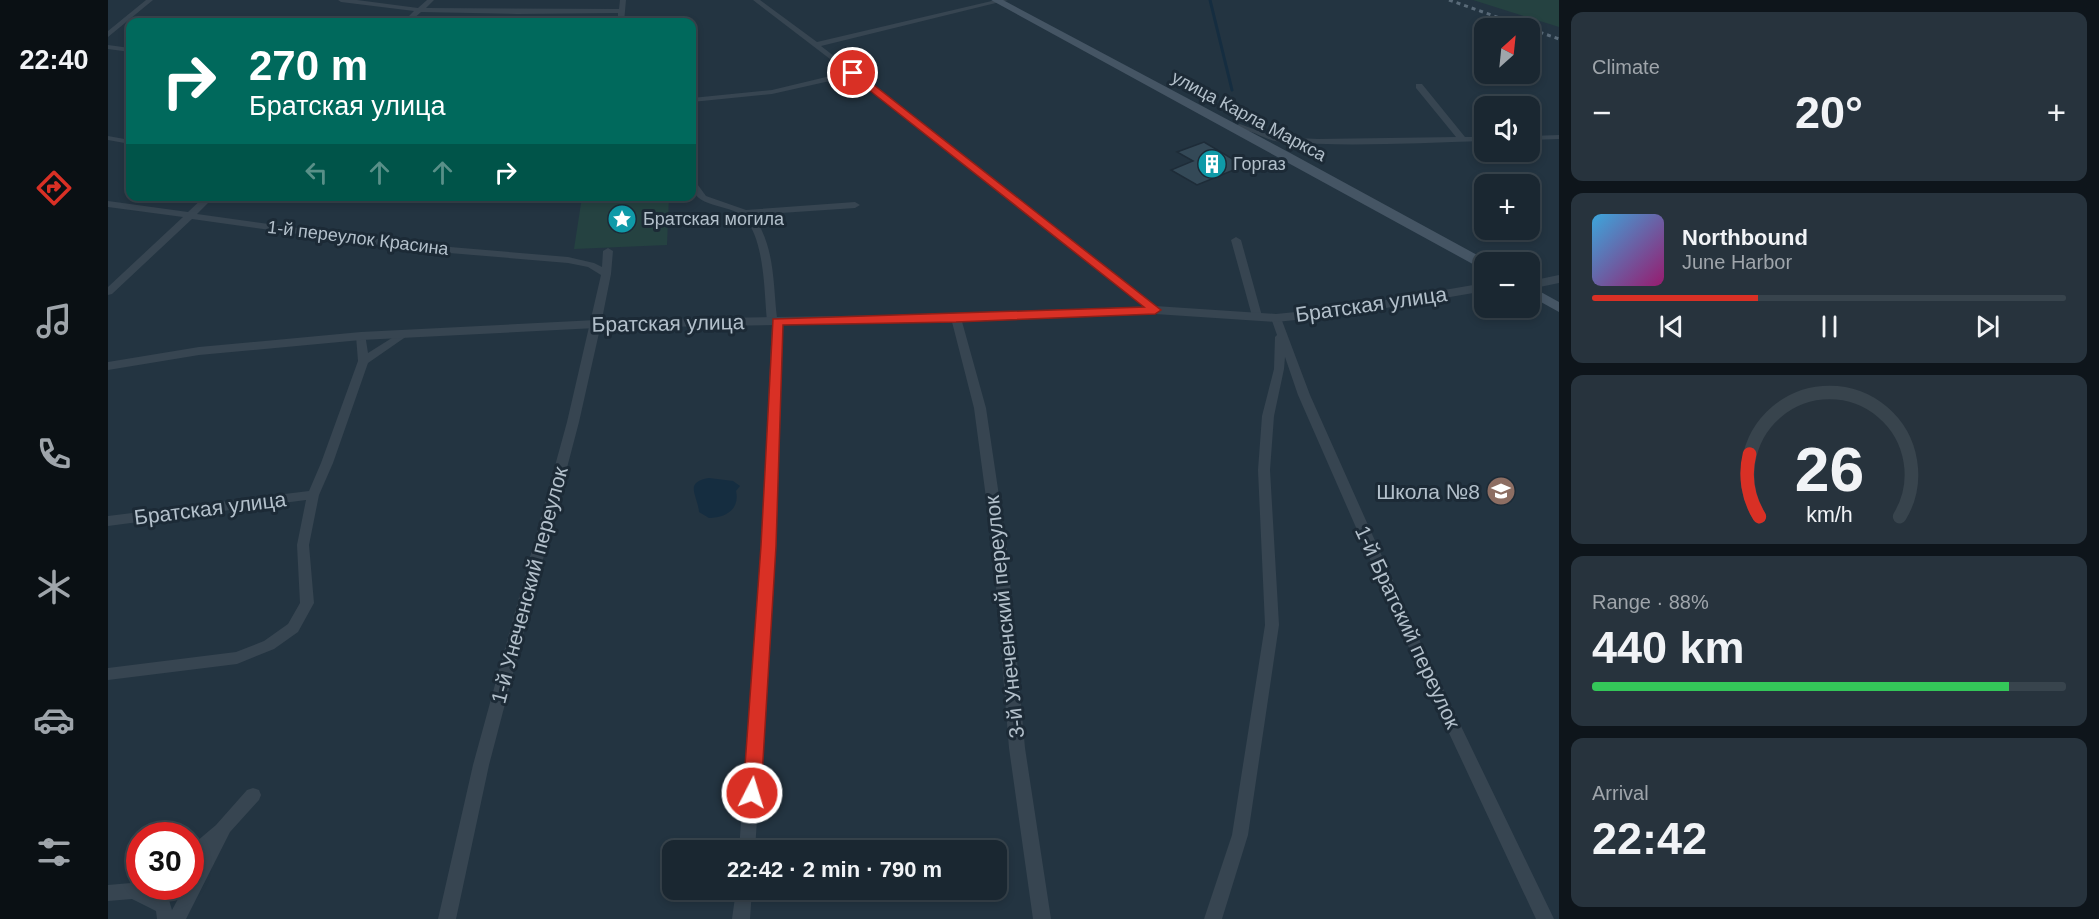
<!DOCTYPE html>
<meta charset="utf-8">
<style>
body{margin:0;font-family:Helvetica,sans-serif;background:#27333d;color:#f1f3f6;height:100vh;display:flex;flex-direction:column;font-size:22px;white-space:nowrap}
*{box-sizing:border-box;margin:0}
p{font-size:20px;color:#9fa5ab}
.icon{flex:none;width:33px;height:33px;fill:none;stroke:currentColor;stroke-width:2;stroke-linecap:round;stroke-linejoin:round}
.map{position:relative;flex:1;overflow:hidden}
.drawer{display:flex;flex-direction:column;gap:12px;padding:12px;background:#0e151b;width:540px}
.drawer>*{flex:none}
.banner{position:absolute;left:18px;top:18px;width:570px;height:183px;border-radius:12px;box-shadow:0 3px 9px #0003,0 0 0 2px #38444d;background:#00695c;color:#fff;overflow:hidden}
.needle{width:39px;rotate:27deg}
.tools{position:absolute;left:1366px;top:18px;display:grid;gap:12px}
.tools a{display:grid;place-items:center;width:66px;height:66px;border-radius:12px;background:#1a2731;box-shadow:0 3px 9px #0003,0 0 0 2px #38444d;font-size:30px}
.speed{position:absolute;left:18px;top:822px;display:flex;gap:12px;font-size:30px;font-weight:700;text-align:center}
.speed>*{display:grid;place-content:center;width:78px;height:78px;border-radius:50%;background:#1a2731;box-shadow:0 3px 9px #0003,0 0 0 2px #38444d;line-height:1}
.speed .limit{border:9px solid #d22;background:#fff;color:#111}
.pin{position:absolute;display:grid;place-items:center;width:51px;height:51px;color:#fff;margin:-26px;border:3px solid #fff;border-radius:50%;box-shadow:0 2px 6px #0007}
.me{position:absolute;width:66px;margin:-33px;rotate:5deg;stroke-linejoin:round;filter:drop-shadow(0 0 4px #0008)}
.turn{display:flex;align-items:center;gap:21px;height:126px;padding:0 24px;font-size:27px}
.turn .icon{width:78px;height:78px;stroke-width:2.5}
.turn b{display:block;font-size:42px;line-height:51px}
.lanes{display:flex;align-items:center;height:57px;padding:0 24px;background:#0003;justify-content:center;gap:30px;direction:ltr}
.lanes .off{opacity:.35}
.big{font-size:45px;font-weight:700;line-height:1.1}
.drawer .widget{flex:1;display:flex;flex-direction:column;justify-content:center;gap:9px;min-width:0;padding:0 21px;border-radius:12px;background:#27333d}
.drawer .dial{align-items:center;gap:0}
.dial svg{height:156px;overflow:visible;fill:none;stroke:#38444d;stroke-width:7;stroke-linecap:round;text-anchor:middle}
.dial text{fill:#f1f3f6;stroke:none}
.song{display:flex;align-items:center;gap:18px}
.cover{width:72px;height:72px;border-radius:9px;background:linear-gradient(135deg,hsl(200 70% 55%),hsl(320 70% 35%))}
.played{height:6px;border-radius:3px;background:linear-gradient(90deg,#d93025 35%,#38444d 35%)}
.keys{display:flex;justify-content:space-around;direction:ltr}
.heat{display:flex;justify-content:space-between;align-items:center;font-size:33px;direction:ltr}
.charge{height:9px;border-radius:4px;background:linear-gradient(90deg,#34c759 88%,#38444d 0)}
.trip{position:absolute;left:554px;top:840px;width:345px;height:60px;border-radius:12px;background:#1a2731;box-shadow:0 3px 9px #0003,0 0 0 2px #38444d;font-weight:700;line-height:60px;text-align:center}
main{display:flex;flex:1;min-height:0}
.tabs{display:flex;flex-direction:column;width:108px;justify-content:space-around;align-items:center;background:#0a1014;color:#9fa5ab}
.tabs .icon{width:42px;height:42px}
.tabs .selected{color:#d93025}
.tabs b{font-size:27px;color:#f1f3f6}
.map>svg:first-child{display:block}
.green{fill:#254241}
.water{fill:#152d40}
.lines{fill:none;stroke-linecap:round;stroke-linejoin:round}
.stream{stroke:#152d40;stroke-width:3}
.building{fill:#344957;stroke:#1e2c38;stroke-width:1.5}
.minor{fill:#374551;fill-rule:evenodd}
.tertiary{fill:#374551;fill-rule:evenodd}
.secondary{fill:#455564;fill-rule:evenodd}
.rail{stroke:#596a78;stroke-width:3;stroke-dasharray:4 4;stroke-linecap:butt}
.route{fill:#d93025;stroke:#8d1f18;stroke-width:1.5}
.labels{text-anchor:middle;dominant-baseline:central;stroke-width:6;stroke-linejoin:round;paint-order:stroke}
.far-street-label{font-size:18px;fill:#b3c0cb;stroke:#1c2a36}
.far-poi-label{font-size:18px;fill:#b3c0cb;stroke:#1c2a36;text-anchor:start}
.street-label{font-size:21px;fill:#b3c0cb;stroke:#1c2a36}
.poi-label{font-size:21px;fill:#b3c0cb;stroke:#1c2a36;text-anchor:end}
</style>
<main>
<nav class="tabs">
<b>22:40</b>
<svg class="icon selected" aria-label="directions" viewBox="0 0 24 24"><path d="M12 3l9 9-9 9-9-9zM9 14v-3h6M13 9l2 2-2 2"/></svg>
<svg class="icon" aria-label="music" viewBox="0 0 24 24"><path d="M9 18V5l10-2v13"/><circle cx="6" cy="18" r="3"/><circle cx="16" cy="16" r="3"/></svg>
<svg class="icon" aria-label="phone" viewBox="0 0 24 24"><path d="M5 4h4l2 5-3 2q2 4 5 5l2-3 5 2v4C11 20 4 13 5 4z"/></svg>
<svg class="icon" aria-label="climate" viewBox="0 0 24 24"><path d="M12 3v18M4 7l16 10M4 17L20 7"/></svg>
<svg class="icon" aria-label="car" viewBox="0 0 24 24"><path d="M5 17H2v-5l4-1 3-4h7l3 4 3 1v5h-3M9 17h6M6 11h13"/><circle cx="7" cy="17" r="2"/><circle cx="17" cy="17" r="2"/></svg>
<svg class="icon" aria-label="filters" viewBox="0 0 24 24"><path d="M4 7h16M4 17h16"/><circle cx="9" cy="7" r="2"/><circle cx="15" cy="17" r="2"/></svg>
</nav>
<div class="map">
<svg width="1451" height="919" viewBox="0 0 1451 919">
<rect width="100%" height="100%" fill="#233441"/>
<path class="green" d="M1365,0H1451V27Z
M474,197H561L559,245L466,249Z"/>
<path class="water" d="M601,478L625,481L632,486L628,491C632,509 618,518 601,518L591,512C590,496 575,482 601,478Z"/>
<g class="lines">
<path class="stream" d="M1102,0L1124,90"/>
</g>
<path class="building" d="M1096,142L1133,164L1130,165L1133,167L1089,185L1063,170L1085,161L1069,152Z"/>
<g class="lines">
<path class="minor" d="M38,0H45L0,37V31Z
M230,0H249L310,8L319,0H326L318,8L511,9L512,0H518L516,22H510V13L409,14L313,12L302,22H295L306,11L233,2Z
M645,0H652L709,42L888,0H900L713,46L1051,308L1052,310L1051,312H1043L744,76L664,94L584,102V98L664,90L739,72Z
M0,45L22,48V52L0,49Z
M1308,84H1314L1357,137H1377V141C1309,143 1241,147 1173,142C1157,141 1140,126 1125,130L1121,128L1132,124L1167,137L1210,139L1348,137L1308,88Z
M1451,135V139L1422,140V136Z
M0,136L22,140V144L0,140Z
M584,180L587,181L598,196L638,210L747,202L752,205L747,208L644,215C667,243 665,284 669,318L674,321L667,547L647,850H631L653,547L664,324L659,321C656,292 657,240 636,217C621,203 581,209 584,180Z
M97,196H107L89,214L306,244L460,257L486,263L494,267L495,251L500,248L505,251L503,274L493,324L471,422L381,765L348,919H330L365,765L459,422L493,275L480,267L460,263L306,250L84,219L4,294L0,295V287L75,217L0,207V201L80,212Z
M1128,237L1133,240L1154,316L1153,318L1149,319L1144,316L1123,240Z
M848,315L853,318L878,408L899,550L917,748L943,919H925L901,748L885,550L866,408L843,318Z
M1168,315L1173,318L1202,395L1310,637L1446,919H1428L1296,637L1190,395L1177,357L1176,369L1166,416L1162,470L1171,625L1140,835L1114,919H1096L1124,835L1157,625L1150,470L1154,416L1166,369L1167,337L1169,335L1163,318Z
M295,331L299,332L300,334L299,336L260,363L225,463L211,495L201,545L206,603L190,632L166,649L129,664L0,680V668L128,652L156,641L180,624L192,603L189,545L198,500L0,526V516L201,491L213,463L250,361L248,336L249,334H257L260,353Z
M145,788L151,790L153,795L151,800L122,832L78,919H49L48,911L24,899L0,901V885L23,883L32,879V886H40L39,889L61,900L64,910L77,886H82V875L89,863L82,866V847L108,825L139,790Z
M628,890H644L642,919H624Z"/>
<path class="tertiary" d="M1451,275V283L1422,289V281Z
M1377,283V291L1237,315L1168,322L1047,314L848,322L488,328L253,340L91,355L0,370V362L91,347L253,332L488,320L848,314L1047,306L1168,314L1237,307Z"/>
<path class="secondary" d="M883,0H895L1184,154L1382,262H1377V269L1372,268Z
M1422,286L1451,302V312L1422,296Z"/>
<path class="rail" d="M1341,0L1451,39"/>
</g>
<path class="route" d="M742,71H748L1053,310L1047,314L848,322L675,325L668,546L653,793L651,799L644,801L638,799L635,793L653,546L665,319L1036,307L742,75Z"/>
<defs>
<g id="building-disc" transform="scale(1.5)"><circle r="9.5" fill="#0f9aa8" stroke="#1c2a36"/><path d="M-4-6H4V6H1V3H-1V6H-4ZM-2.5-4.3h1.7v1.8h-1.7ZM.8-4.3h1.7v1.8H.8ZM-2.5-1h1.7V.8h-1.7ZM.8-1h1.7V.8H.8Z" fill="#fff"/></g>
<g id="sight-disc" transform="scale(1.5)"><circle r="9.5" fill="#0f9aa8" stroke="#1c2a36"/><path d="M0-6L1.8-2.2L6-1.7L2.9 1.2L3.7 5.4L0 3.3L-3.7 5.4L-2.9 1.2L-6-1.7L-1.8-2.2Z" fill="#fff"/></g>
<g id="school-disc" transform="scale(1.5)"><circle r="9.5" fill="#8d6e63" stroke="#1c2a36"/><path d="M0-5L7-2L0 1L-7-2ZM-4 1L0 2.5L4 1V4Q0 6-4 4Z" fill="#fff"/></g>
</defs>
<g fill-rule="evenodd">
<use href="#building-disc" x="1104" y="164"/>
<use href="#sight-disc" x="514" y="219"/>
<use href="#school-disc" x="1393" y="491"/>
</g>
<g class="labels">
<g class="far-street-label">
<text transform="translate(1141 116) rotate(28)">улица Карла Маркса</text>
<text transform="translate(250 238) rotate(7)">1-й переулок Красина</text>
</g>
<g class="far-poi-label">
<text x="1125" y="164">Горгаз</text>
<text x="535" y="219">Братская могила</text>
</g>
<g class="street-label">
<text transform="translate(1263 304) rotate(-8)">Братская улица</text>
<text transform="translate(560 323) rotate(-1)">Братская улица</text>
<text transform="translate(102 508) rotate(-7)">Братская улица</text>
<text transform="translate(421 585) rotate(-75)">1-й Унеченский переулок</text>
<text transform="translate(896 617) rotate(-96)">3-й Унеченский переулок</text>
<text transform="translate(1300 627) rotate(65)">1-й Братский переулок</text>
</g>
<g class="poi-label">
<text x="1372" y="491">Школа №8</text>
</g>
</g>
</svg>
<div class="tools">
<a><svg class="needle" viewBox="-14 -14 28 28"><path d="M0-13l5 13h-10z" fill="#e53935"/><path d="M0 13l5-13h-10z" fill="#9fa5ab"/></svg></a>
<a><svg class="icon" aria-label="sound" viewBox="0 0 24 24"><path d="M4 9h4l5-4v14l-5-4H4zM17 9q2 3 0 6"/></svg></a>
<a>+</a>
<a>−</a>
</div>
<div class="speed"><div class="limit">30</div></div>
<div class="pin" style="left:745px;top:73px;background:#d93025"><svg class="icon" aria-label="arrive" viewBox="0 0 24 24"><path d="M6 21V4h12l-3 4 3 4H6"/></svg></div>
<svg class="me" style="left:644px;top:793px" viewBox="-20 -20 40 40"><circle r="17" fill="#d93025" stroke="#fff" stroke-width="3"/><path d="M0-11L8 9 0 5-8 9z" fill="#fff"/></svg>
<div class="trip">22:42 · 2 min · 790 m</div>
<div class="banner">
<div class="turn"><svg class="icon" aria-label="right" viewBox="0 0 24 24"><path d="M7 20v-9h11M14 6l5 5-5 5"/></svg><div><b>270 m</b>Братская улица</div></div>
<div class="lanes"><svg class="icon off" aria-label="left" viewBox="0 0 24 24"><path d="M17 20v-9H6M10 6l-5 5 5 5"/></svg><svg class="icon off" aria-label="ahead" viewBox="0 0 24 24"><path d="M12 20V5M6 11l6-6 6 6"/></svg><svg class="icon off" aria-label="ahead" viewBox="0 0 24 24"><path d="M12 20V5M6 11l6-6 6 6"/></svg><svg class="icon" aria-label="right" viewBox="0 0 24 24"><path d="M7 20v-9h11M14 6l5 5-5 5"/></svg></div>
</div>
</div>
<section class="drawer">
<div class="widget"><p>Climate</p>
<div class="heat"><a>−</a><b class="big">20°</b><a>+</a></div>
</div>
<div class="widget">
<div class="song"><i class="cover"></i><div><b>Northbound</b><p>June Harbor</p></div></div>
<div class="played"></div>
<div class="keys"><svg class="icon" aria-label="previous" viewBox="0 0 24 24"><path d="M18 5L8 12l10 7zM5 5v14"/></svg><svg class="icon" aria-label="pause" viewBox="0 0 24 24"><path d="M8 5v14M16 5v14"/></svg><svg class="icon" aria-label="next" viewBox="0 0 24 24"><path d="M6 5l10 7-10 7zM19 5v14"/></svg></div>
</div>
<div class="widget dial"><svg viewBox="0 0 100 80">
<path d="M14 69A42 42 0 1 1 86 69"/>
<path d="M14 69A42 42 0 0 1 9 37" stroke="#d93025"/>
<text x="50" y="56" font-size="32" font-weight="700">26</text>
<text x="50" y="72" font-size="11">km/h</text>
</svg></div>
<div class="widget"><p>Range · 88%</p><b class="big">440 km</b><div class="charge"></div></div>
<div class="widget"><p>Arrival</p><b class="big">22:42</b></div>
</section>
</main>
